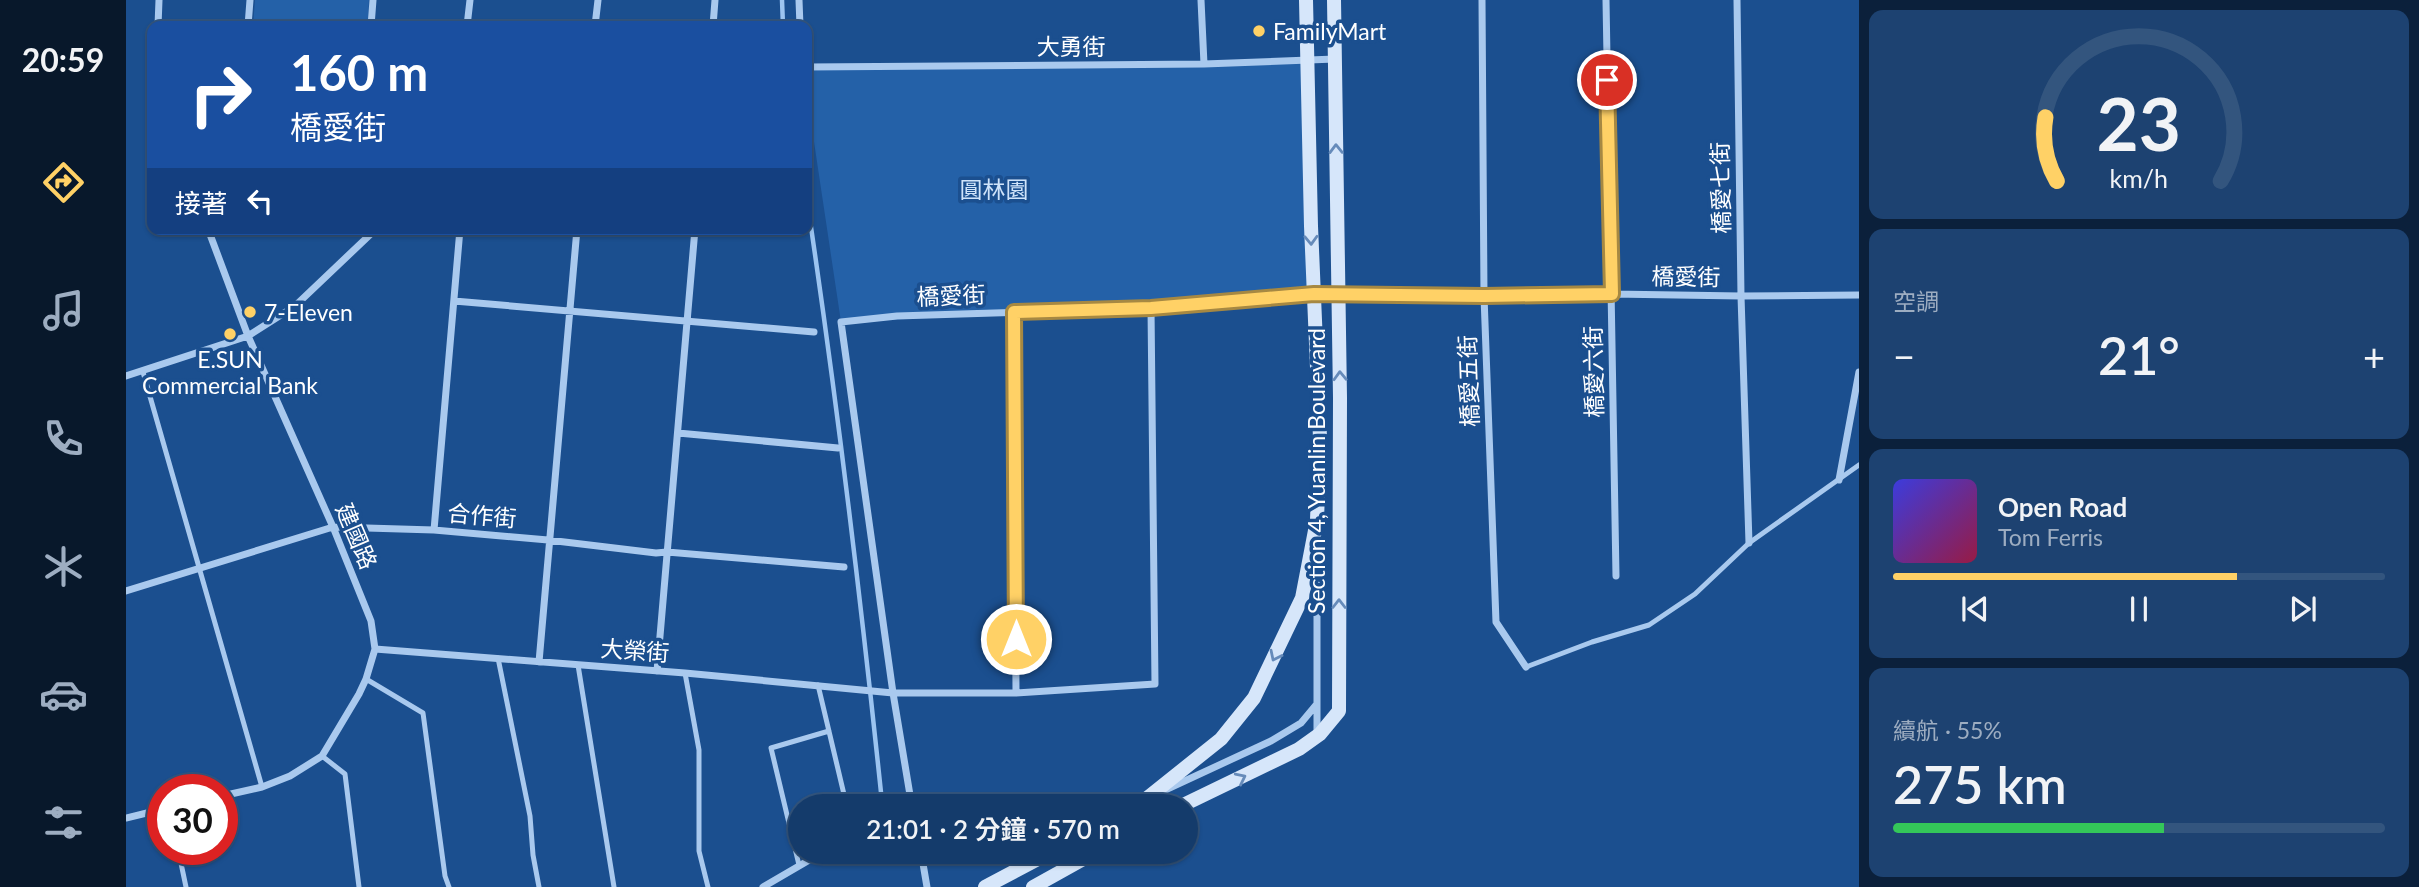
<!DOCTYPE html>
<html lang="zh-TW">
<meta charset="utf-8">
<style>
body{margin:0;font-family:Lato,"Noto Sans TC",sans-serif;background:#1d4271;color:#f1f3f6;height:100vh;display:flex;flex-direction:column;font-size:26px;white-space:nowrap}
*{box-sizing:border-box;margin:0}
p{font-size:23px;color:#9dadc1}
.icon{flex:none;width:38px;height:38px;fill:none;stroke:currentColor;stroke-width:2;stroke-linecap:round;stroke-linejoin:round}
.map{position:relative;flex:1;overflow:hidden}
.drawer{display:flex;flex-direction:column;gap:10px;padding:10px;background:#0b203b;width:560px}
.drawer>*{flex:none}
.guide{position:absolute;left:21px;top:21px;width:665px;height:214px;border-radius:14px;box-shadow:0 2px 5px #0004,0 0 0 2px #33557e;background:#1a4fa0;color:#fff;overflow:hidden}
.speed{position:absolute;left:21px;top:774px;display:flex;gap:14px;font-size:35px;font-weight:700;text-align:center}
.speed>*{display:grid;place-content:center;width:91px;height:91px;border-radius:50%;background:#143b6b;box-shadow:0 2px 5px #0004,0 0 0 2px #33557e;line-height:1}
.speed .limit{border:10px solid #d22;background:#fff;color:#111}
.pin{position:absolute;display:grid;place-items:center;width:60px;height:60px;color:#fff;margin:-30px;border:4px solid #fff;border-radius:50%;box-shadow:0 2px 7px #0007}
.me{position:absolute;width:77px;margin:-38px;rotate:0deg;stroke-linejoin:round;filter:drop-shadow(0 0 5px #0008)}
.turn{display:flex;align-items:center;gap:24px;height:147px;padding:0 28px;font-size:32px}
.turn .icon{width:91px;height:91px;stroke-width:2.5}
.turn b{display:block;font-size:49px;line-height:60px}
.then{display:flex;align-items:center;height:66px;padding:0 28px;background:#0003;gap:14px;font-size:26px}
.big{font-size:52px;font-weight:600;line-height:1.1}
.drawer .widget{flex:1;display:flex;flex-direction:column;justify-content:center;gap:10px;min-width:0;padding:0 24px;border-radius:14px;background:#1d4271}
.drawer .dial{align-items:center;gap:0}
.dial svg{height:182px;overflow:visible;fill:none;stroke:#33557e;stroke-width:7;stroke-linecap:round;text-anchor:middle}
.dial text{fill:#f1f3f6;stroke:none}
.song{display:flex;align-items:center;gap:21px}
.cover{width:84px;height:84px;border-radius:10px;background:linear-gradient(135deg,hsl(240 70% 55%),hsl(340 70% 35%))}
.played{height:7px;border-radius:4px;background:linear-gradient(90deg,#ffd166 70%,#33557e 70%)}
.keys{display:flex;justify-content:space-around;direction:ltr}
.heat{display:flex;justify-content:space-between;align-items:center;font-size:38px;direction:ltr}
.charge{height:10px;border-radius:5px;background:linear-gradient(90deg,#34c759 55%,#33557e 0)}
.trip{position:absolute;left:662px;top:794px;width:410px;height:70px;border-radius:35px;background:#143b6b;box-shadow:0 2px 5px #0004,0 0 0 2px #33557e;font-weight:600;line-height:70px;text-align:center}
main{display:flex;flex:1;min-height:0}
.dock{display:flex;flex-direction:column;width:126px;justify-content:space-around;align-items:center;background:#08182b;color:#9dadc1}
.dock .icon{width:49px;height:49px}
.dock .on{color:#ffd166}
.dock b{font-size:32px;color:#f1f3f6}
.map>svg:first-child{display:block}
.green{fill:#2461a8}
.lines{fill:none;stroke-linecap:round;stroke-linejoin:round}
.stream{stroke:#9cc4f0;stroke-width:4.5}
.lane{stroke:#a9c9ee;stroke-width:5}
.street{stroke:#a9c9ee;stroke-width:7}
.secondary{stroke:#d6e6fa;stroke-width:14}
.oneway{stroke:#668bba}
.route-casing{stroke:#a68842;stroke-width:18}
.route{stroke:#ffd166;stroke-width:12}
.poi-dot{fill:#ffd166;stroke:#1b4f8f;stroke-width:2.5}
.labels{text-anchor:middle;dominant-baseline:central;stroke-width:7;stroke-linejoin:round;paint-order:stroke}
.poi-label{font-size:23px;fill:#fff;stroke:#1b4f8f;text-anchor:start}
.street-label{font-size:23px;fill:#fff;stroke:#1b4f8f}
.park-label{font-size:23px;fill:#cfe3fa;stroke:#1b4f8f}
</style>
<main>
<nav class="dock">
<b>20:59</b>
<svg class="icon on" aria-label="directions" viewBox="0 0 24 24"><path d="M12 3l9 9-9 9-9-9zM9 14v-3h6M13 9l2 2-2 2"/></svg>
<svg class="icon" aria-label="music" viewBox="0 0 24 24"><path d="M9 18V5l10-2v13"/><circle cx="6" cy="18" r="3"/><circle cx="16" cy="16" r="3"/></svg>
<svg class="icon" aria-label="phone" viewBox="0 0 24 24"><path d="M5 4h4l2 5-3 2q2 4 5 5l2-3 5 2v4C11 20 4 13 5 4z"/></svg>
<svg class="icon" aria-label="climate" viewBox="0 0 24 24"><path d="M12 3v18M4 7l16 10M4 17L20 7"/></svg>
<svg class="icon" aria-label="car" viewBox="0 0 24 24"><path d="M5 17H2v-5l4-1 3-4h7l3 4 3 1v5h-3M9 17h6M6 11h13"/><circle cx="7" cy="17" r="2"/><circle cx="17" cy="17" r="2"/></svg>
<svg class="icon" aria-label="filters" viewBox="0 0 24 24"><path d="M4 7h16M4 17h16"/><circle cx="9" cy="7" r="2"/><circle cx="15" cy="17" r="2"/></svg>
</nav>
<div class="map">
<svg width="1733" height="887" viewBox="0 0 1733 887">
<rect width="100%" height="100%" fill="#1b4f8f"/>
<path class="green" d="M129,0H243L242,26H127Z
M1182,58L1187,294L1025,308L715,322L681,95V67L1078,64Z"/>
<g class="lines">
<path class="stream" d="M656,0L657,26
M681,200C711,400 735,601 756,802"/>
<path class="lane" d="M17,372L136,787
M372,658L404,816L407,855L413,887
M452,665L488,887
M1400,667L1466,642L1523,625L1569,594L1623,543L1733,465
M559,673L573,750V851L582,887
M240,679L297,713L319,876L323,887
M692,685L721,807
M196,756L219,774L233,887
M52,849L60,887
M673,865L645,748L703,731"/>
<path class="street" d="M673,0L674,26
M1075,0L1078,64
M1356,0L1358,296L1370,622L1400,667
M1480,0L1490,576
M1611,0L1615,296L1623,543
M32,26L33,0
M122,26L124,0
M245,26L247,0
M341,26L344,0
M469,26L472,0
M587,26L589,0
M681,67L1078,64L1209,59
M82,229L122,336L207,527L245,621L249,649L240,679L233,694L196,756L164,776L136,787L96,796
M328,301L688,332
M888,312L890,693
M0,376L122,336L169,306L250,229
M552,433L712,448
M1713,480L1733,372
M308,530L334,229
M1191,552V736
M0,591L207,527L308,530L422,540L530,553L541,552L718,567
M249,649L559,673L767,693H890L1029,684L1025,308
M413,662L451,229
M531,671L569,229
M1037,791L1145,741L1175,723L1190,705
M768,807L784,795
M786,807L767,693L715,322L771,316L1025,308L1187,294L1358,296L1486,294L1615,296L1733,295
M0,818L37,809
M795,852L801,887
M637,887L697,852"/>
<path class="secondary" d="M1007,807L1020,799L1095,739L1128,698L1176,598L1191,520L1194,438L1185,226L1180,0
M1053,807L1173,749L1194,734L1213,711L1214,398L1208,0
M859,887L925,852
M907,887L970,852"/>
</g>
<defs><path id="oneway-chevron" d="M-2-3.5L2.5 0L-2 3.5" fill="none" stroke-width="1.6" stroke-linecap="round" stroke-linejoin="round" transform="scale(1.75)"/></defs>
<g class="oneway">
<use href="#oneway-chevron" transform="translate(1210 149) rotate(-91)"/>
<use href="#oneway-chevron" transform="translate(1185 240) rotate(88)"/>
<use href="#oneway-chevron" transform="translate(1214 376) rotate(-92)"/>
<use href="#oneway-chevron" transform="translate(1213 604) rotate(-90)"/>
<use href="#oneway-chevron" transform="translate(1149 656) rotate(116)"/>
<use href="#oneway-chevron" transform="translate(1115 778) rotate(-26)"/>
</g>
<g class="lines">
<g class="route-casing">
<path id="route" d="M890,639L888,312L1025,308L1188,294L1358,296L1486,294L1481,80"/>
</g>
<use href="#route" class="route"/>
</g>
<g class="poi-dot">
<circle cx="1133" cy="31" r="7"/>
<circle cx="124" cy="312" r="7"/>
<circle cx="104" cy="334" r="7"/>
</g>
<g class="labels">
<g class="poi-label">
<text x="1147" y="31">FamilyMart</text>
<text x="138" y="312">7-Eleven</text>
<text x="104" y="359" text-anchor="middle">E.SUN<tspan x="104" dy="26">Commercial Bank</tspan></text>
</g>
<g class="street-label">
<text x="945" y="46">大勇街</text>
<text transform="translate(1594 188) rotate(-91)">橋愛七街</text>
<text transform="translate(1560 276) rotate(1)">橋愛街</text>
<text transform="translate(825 295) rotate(-2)">橋愛街</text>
<text transform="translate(1467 372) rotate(-91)">橋愛六街</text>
<text transform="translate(1342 381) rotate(-92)">橋愛五街</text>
<text transform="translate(1190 471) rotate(-90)">Section 4, Yuanlin Boulevard</text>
<text transform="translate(356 515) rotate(5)">合作街</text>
<text transform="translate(231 536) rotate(67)">建國路</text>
<text transform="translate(509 650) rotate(4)">大榮街</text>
</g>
<g class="park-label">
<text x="868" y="189">圓林園</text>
</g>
</g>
</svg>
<div class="speed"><div class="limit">30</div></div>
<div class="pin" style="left:1481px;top:80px;background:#d93025"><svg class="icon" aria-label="arrive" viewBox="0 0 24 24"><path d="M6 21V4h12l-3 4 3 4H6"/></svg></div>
<svg class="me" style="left:890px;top:639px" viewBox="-20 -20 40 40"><circle r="17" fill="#ffd166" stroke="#fff" stroke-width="3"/><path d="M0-11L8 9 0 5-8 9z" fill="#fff"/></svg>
<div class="trip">21:01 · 2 分鐘 · 570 m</div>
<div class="guide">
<div class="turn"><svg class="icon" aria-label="right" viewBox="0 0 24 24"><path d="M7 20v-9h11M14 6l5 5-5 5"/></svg><div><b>160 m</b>橋愛街</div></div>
<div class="then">接著<svg class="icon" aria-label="left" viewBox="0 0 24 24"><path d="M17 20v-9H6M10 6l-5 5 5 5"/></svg></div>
</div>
</div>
<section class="drawer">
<div class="widget dial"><svg viewBox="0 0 100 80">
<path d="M14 69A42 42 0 1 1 86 69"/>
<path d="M14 69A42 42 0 0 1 9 41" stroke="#ffd166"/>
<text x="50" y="56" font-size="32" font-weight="700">23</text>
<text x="50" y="72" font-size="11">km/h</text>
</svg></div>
<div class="widget"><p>空調</p>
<div class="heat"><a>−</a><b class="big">21°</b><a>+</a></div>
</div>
<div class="widget">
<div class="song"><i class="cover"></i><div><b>Open Road</b><p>Tom Ferris</p></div></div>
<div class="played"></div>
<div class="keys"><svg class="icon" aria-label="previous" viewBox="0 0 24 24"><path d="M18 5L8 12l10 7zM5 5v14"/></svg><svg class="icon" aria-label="pause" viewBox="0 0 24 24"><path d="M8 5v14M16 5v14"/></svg><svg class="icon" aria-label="next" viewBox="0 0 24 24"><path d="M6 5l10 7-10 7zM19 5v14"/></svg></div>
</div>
<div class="widget"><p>續航 · 55%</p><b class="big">275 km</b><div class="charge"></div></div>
</section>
</main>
